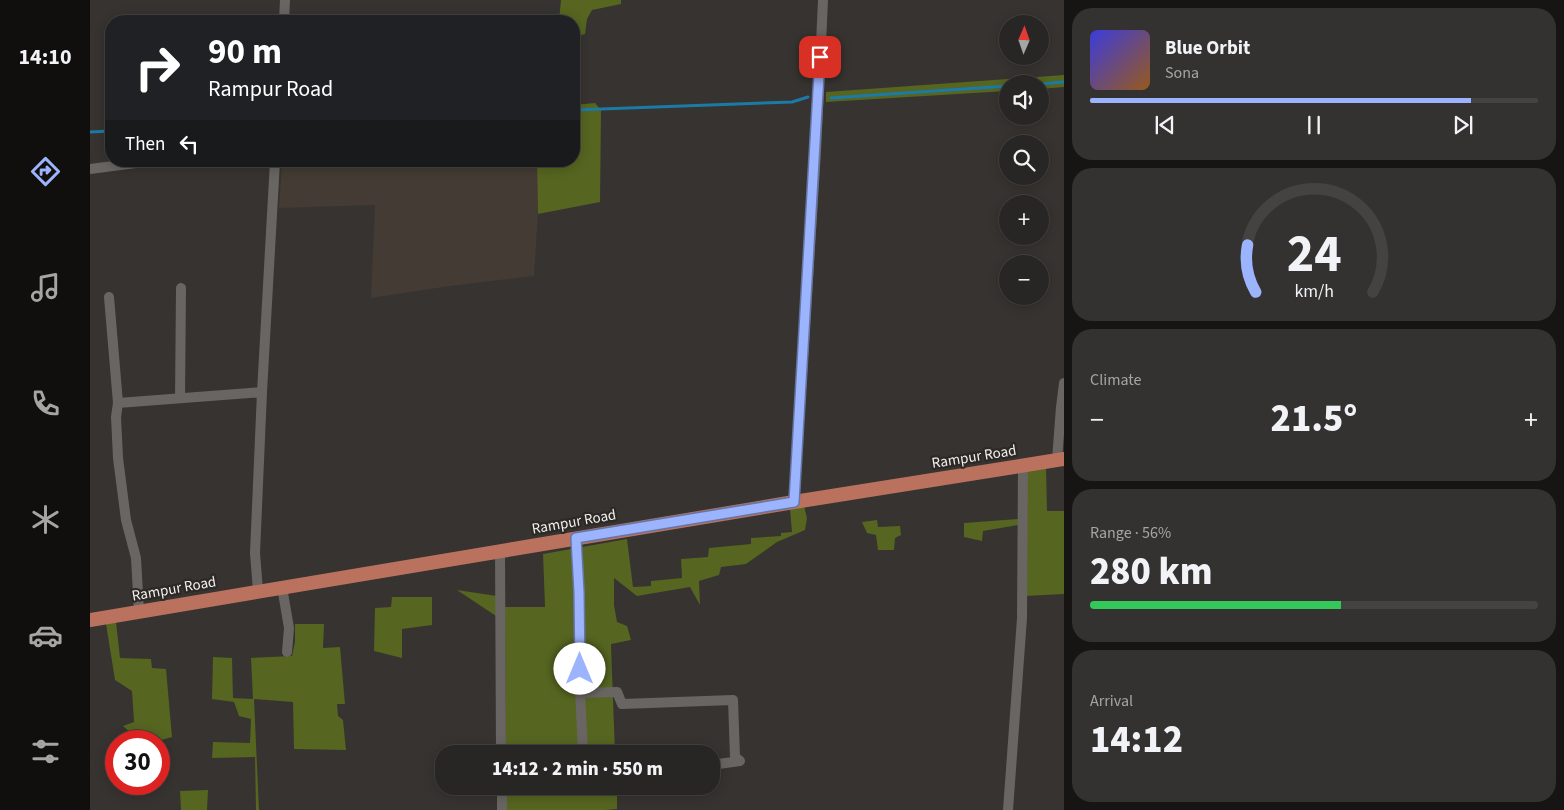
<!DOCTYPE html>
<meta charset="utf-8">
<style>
body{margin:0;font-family:"Source Sans 3",sans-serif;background:#343231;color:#f1f3f6;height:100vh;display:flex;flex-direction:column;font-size:19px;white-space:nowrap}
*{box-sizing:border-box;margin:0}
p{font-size:16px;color:#a5a5a6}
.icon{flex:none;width:28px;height:28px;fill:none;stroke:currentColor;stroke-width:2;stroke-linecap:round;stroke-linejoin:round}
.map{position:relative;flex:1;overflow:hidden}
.side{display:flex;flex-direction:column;gap:8px;padding:8px;background:#161514;width:500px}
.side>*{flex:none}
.top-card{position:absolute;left:15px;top:15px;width:475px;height:152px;border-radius:20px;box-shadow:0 2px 12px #0003,0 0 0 1px #444341;background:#202124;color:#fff;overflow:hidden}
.needle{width:32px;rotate:2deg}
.tools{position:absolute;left:909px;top:15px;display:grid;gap:10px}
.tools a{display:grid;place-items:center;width:50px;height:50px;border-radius:50%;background:#282624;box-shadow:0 2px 12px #0003,0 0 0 1px #444341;font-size:25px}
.speed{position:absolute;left:15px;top:730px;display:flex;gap:10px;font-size:25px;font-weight:700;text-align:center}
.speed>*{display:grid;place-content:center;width:65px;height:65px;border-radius:50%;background:#282624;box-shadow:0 2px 12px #0003,0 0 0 1px #444341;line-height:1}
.speed .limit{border:8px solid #d22;background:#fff;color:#111}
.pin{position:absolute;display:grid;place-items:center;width:42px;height:42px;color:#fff;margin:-21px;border-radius:10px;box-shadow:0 2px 8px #0006}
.me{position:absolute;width:55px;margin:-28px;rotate:0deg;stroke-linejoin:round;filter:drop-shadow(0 0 4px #0008)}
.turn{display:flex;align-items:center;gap:18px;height:105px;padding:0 20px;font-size:22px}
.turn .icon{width:65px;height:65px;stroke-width:2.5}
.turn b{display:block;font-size:35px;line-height:42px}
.then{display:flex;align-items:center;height:48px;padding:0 20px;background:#0003;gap:10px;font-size:19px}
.big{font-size:38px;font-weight:800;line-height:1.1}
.side .widget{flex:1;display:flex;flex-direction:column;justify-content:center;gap:8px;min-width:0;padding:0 18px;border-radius:20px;background:#343231}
.side .dial{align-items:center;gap:0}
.dial svg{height:130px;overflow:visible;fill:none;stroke:#444341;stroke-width:7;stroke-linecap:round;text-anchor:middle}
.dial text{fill:#f1f3f6;stroke:none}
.song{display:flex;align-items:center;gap:15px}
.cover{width:60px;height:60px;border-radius:8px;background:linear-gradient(135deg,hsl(240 70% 55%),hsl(30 70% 35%))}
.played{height:5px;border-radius:2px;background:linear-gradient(90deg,#9cb4fd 85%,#444341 85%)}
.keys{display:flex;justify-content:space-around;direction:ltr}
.heat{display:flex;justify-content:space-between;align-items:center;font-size:28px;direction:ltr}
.charge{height:8px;border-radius:4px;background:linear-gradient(90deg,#34c759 56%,#444341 0)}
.trip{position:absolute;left:345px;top:745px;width:285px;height:50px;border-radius:20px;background:#282624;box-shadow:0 2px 12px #0003,0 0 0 1px #444341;font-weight:800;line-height:50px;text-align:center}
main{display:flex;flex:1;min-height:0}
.tab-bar{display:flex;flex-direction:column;width:90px;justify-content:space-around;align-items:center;background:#100f0e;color:#a5a5a6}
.tab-bar .icon{width:35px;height:35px}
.tab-bar .active{color:#9cb4fd}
.tab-bar b{font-size:22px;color:#f1f3f6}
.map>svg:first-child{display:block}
.built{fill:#433b34}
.green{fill:#566520}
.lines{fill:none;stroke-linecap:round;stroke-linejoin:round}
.stream{stroke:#1c7aa7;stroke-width:3}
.minor{stroke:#696562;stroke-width:10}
.major{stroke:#ba725f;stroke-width:14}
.route-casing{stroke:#6575a4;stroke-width:12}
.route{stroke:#9cb4fd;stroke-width:9}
.labels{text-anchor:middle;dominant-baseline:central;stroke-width:4.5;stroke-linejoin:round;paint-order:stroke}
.street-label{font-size:15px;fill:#f2f0ee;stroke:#2c2926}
</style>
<main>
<nav class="tab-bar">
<b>14:10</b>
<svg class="icon active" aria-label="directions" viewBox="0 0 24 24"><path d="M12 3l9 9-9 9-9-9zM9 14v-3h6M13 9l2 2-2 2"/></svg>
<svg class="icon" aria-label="music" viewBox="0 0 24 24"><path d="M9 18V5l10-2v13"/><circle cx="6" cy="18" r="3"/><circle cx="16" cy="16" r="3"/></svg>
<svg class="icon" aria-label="phone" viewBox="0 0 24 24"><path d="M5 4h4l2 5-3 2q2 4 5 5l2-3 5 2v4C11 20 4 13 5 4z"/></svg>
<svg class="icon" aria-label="climate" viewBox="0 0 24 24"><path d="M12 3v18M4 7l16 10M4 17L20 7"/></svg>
<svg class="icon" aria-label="car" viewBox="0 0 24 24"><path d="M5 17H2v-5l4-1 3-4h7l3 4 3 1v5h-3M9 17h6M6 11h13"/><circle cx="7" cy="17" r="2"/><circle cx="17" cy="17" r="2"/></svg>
<svg class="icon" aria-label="filters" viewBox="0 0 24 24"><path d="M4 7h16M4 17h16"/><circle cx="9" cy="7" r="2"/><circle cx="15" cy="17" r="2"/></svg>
</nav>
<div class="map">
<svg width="974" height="810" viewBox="0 0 974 810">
<rect width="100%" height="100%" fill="#363330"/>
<path class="built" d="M192,161H426L427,163H447L448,214L444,276L360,286L281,298L285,205L189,208Z"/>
<path class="green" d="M471,0H531V4L502,10L497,19L495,34L484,37V21H469Z
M974,75V87L950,89V84H918L917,91L736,102V92Z
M505,103L511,110L510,202L448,214L447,163H426V161H484V105Z
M956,467L957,511H974V594L935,596L936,470Z
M714,506L717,518L715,530L687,542L656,564L631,567L629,575L609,581L610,605L600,587L547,596L524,578V605L527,622L537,626L541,640L521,644L525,754H416L415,607H455L453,554L537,539L543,587L561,586V581L592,578L591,559L618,557L619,548L661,544V538L691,536V533L702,532L700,509Z
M928,519V525L893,531L892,541L874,537V523Z
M787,520L788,527L810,526L811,535L805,538L804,550H788L786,535L777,533L772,522Z
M367,590L407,596L406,616Z
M302,597H342V625L312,629V658L284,651L285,608L301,607Z
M26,622L30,658L61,659L62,668L76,669L82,737L68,741H44L43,735L33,726L44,722L42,691L25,680L16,624Z
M205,624H234L233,648L250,647L255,704H247L248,716L253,720L256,750L204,749L203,702L164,699L169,810H166L165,757L122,758L123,742L160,743L161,719L149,716L144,702L122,699L123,657L142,658L143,698L163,699L161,658L202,656L205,642Z
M416,786H527V809L515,810H416Z
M118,790L117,810H91L90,791Z"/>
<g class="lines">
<path class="stream" d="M950,84L974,82
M741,98L918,86
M484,110L702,102L718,97
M0,132L21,131"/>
<path class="minor" d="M194,21L195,0
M0,169L61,161
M19,297L28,403L26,417L28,458L36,520L46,558L49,611
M90,398L91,288
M28,403L172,392
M967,460L971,407L974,383
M704,502L726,152L733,0
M486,538L489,574V669L493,754
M410,551L411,754
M192,587L199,628L197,652
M168,591L165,553L172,392L185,161
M491,693L527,692L532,704L643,700L645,757L650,761L621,765
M412,786V810
M918,810L932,618L933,465"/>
<path class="major" d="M0,620L704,502L974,459"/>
</g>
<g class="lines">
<g class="route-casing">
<path id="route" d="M490,669L489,592L486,538L704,502L730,57"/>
</g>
<use href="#route" class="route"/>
</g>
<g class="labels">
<g class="street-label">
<text transform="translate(884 457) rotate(-9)">Rampur Road</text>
<text transform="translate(484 522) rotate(-10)">Rampur Road</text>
<text transform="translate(84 589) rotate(-10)">Rampur Road</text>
</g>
</g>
</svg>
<div class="tools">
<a><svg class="needle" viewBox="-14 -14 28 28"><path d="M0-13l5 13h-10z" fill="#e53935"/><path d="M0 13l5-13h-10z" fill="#a5a5a6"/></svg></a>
<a><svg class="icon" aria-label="sound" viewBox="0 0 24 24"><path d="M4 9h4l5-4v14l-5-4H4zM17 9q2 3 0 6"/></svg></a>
<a><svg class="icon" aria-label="search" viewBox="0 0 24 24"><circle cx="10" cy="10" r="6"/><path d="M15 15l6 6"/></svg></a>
<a>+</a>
<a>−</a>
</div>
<div class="speed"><div class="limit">30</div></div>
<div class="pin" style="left:730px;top:57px;background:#d93025"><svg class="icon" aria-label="arrive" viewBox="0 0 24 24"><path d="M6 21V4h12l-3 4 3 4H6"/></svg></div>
<svg class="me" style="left:490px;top:669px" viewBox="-20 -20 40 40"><circle r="19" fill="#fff"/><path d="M0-13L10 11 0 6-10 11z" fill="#9cb4fd"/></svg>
<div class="trip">14:12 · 2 min · 550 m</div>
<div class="top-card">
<div class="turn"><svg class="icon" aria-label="right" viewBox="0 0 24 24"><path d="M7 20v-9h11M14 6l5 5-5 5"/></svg><div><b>90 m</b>Rampur Road</div></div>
<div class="then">Then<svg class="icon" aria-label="left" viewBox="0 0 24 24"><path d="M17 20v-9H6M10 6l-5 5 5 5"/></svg></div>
</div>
</div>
<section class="side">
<div class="widget">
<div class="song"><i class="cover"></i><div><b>Blue Orbit</b><p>Sona</p></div></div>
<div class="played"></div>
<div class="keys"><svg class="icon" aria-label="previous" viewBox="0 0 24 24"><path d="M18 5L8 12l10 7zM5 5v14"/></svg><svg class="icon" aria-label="pause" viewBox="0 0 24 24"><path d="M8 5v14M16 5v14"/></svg><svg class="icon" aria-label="next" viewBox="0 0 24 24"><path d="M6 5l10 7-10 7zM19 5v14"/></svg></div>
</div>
<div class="widget dial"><svg viewBox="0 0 100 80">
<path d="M14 69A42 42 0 1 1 86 69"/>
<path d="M14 69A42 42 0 0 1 9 40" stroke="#9cb4fd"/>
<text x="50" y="56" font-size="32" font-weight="700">24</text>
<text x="50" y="72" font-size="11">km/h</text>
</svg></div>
<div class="widget"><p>Climate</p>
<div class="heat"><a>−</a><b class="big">21.5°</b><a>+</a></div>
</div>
<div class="widget"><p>Range · 56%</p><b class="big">280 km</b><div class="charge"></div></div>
<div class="widget"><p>Arrival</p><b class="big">14:12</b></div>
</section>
</main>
